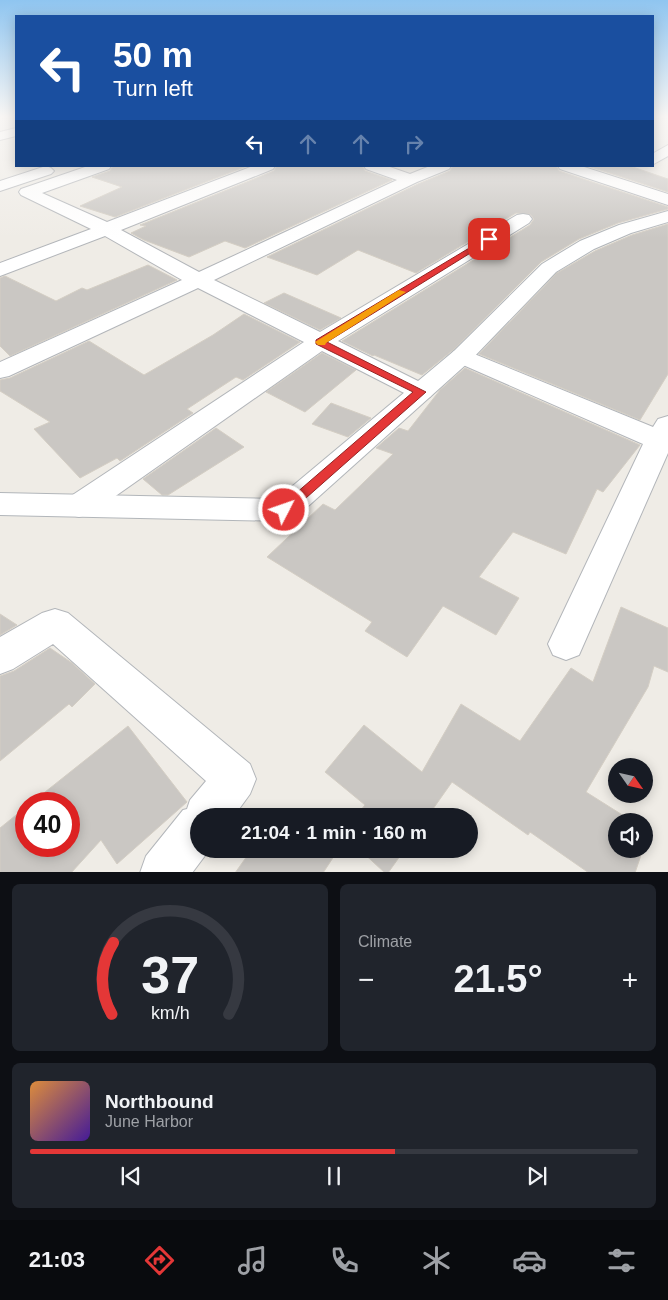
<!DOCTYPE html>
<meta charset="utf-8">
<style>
body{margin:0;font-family:Helvetica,sans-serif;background:#20242c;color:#f1f3f6;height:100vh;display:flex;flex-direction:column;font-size:19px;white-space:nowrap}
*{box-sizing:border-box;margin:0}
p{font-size:16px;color:#9ea1a6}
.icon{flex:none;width:28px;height:28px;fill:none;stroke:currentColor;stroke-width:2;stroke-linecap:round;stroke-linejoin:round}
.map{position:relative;height:872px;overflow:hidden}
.drawer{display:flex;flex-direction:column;gap:12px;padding:12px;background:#0d0f14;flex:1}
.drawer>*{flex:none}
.top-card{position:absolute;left:15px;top:15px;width:639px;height:152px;border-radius:0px;box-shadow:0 2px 12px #0003;background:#1a4fa0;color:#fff;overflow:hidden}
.needle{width:32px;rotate:124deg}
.buttons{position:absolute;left:608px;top:758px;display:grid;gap:10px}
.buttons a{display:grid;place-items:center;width:45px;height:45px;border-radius:50%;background:#171b24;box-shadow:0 2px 12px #0003;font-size:25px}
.speed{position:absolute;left:15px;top:792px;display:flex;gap:10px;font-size:25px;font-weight:700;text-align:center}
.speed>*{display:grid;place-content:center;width:65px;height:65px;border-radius:50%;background:#171b24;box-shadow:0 2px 12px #0003;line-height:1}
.speed .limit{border:8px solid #d22;background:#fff;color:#111}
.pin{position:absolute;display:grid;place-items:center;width:42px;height:42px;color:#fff;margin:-21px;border-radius:10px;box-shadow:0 2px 8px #0006}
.me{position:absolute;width:55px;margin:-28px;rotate:49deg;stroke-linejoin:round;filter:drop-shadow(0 0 4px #0008)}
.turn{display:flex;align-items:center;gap:18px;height:105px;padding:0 15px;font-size:22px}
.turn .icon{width:65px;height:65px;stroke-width:2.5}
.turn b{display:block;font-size:35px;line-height:42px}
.lanes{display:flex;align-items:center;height:48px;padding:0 15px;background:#0003;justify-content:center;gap:25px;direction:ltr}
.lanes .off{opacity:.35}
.big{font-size:38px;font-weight:700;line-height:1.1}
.drawer .card{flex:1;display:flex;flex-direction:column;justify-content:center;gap:8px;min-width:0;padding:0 18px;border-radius:8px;background:#20242c}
.drawer .dial{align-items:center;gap:0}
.dial svg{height:130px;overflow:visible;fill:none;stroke:#363941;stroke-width:7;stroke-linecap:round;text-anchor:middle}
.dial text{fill:#f1f3f6;stroke:none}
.song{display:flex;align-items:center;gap:15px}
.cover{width:60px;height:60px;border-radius:8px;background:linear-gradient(135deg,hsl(30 70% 55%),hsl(260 70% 35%))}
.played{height:5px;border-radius:2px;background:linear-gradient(90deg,#e43737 60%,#363941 60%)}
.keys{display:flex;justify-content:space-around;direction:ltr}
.heat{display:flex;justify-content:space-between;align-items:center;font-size:28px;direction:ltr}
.drawer .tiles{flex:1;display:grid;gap:12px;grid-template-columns:1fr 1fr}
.card:last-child{grid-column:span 2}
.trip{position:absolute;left:190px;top:808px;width:288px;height:50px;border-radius:25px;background:#171b24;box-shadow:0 2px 12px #0003;font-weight:700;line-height:50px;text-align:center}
.menu{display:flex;height:80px;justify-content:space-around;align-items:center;background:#090b0e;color:#9ea1a6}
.menu .icon{width:35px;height:35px}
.menu .on{color:#e43737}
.menu b{font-size:22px;color:#f1f3f6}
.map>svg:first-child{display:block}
.building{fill:#cac7c3;stroke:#d4cec4}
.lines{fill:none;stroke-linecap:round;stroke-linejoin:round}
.street-casing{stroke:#b3b6ba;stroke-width:2}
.secondary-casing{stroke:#b2b6ba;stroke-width:2}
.street{fill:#fff;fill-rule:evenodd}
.secondary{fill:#fff;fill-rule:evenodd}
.route{fill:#e43737;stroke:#942424}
.slow{fill:#f59e0b}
</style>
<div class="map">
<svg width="668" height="873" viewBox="0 0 668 873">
<rect width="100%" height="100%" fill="#efece6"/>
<path class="building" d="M113,166H247L115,217L80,206L122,187L92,177L110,171Z
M277,166H362L365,171L392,180L245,248L225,241L189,257L144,240L131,233L146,226L140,225L274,171Z
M453,166H556L559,171L668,207V209L618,223L579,239L541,262L453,350L422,375L374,355L373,356L342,341L530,225L534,219L530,214L516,213L416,273L358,250L317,275L267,257L418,184L450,171Z
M588,166H630L668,179V192Z
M668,224V374L640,420L479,354L557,273L595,251L632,235Z
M148,265L177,280L10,356L0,346V278L5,276L56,301L82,288L87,290Z
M284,293L341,318L320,330L264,303Z
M244,314L300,342L243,380L236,377L187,409L193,413L120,461L117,458L80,478L34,429L50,422L0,391V380L10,378L89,341L144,375L213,335Z
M322,353L356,370L305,412L266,392Z
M465,368L640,445L603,492L597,489L566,554L513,532L479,577L519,598L496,635L443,606L407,657L365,631L372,622L267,557L323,504L335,510L393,454L376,448L399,428L408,431L440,390Z
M331,403L371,418L348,437L312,424Z
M216,428L244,447L168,495H162L143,479Z
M621,607L668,628V672L654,666L648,687L586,792L632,821H616V849H643L635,873H589L530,832L528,835L452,782L428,816H356L365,805L325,772L364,725L422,772L461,704L520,741L571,668L593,682Z
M0,614L17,625L0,635Z
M50,648L72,663L95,684L72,707L69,704L0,761V676L14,671Z
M128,726L187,802L117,864L101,840L71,873H0V828L26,807V846H69V804H30Z
M252,849H336L338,850L323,873H235Z
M359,849H405L388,873H385Z"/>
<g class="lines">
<g class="street-casing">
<path id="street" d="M16,128V136L0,140V132Z
M668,145V156L652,165V154Z
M46,166L51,168L54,171L51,174L0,191V181Z
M88,166H111L109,169L42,193L107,222L253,166H275L273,169L121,230L199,272L397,180L366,169L364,166H387L410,174L430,166H451L449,169L417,182L214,280L320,332L517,215L523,214L529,215L532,219L529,223L338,341L430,387L434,392L430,397L421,400L412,397L322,351L90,514L79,517L68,514L64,506L68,498L304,342L198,288L9,376L0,378V362L182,280L105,236L0,276V263L91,229L21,195L19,192L21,189Z
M558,166H581L668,194V205L560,169Z
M462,349L653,427L658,419L668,416V453L579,655L566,660L553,655L548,644L643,444L454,361L450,356L454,351Z
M55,609L68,613L250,764L256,779L250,794L234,816H199V849H210L192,873H140L146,856L183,810L187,809L190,800L206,781L53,644L13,669L0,674V637L42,613Z"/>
</g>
<g class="secondary-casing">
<path id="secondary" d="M668,211V222L631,233L594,249L556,272L470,361L295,518L284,521L0,515V493L277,499L454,351L542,264L580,241L619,225Z"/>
</g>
<use href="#street" class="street"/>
<use href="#secondary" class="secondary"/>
</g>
<linearGradient id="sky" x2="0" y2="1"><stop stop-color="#8fc5f0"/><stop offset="0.49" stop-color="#f8f6f4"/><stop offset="1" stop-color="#f8f6f4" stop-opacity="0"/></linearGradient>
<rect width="668" height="238" fill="url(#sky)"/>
<path class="route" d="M486,238L493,239L327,342L426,392L289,513H280L278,510L280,507L413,392L316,344V340Z"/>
<path class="slow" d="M399,290L406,292L326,343L325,345H318L315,342Z"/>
</svg>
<div class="buttons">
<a><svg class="needle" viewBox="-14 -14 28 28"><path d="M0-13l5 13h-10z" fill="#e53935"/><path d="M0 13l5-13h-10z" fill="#9ea1a6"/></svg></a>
<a><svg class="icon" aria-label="sound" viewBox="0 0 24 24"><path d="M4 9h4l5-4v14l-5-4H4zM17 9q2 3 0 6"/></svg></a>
</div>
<div class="speed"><div class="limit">40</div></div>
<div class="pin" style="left:489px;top:239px;background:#d93025"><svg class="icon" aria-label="arrive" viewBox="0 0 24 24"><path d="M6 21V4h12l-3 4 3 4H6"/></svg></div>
<svg class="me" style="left:284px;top:510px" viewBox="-20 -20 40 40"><circle r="17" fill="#e43737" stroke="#fff" stroke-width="3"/><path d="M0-11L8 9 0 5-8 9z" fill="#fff"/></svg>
<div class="trip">21:04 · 1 min · 160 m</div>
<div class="top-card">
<div class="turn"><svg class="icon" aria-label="left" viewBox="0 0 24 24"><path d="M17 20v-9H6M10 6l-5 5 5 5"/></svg><div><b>50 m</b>Turn left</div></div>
<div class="lanes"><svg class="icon" aria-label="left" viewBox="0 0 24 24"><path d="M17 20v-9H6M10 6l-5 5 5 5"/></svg><svg class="icon off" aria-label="ahead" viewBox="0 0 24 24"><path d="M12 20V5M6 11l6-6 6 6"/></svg><svg class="icon off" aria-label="ahead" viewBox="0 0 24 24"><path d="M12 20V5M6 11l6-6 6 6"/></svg><svg class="icon off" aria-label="right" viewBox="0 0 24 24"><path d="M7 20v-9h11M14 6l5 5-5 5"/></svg></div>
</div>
</div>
<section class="drawer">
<div class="tiles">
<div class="card dial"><svg viewBox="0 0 100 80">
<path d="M14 69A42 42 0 1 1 86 69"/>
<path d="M14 69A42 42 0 0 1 15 25" stroke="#e43737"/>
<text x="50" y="56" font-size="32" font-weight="700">37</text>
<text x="50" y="72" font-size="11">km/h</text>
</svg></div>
<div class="card"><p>Climate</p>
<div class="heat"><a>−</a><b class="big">21.5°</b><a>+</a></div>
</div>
<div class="card">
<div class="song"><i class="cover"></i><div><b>Northbound</b><p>June Harbor</p></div></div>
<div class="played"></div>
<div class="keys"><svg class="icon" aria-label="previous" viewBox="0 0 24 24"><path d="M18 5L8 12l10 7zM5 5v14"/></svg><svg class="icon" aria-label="pause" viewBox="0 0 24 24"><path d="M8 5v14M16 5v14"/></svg><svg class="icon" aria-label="next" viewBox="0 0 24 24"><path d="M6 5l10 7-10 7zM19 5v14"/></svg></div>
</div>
</div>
</section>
<nav class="menu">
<b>21:03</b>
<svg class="icon on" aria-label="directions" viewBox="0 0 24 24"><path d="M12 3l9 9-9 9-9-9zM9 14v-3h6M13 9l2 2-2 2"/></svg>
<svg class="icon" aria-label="music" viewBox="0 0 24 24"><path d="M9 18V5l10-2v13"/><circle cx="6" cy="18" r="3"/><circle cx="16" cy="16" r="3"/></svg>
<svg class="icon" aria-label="phone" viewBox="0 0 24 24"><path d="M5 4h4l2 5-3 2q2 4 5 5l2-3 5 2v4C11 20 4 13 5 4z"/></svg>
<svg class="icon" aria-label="climate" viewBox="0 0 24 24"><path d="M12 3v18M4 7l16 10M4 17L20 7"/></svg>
<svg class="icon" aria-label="car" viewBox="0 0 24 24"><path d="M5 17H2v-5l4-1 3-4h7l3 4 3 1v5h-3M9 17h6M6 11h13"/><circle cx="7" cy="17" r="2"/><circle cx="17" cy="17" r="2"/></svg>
<svg class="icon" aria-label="filters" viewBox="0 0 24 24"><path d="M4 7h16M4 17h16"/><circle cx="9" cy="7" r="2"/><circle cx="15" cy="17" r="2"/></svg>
</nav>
